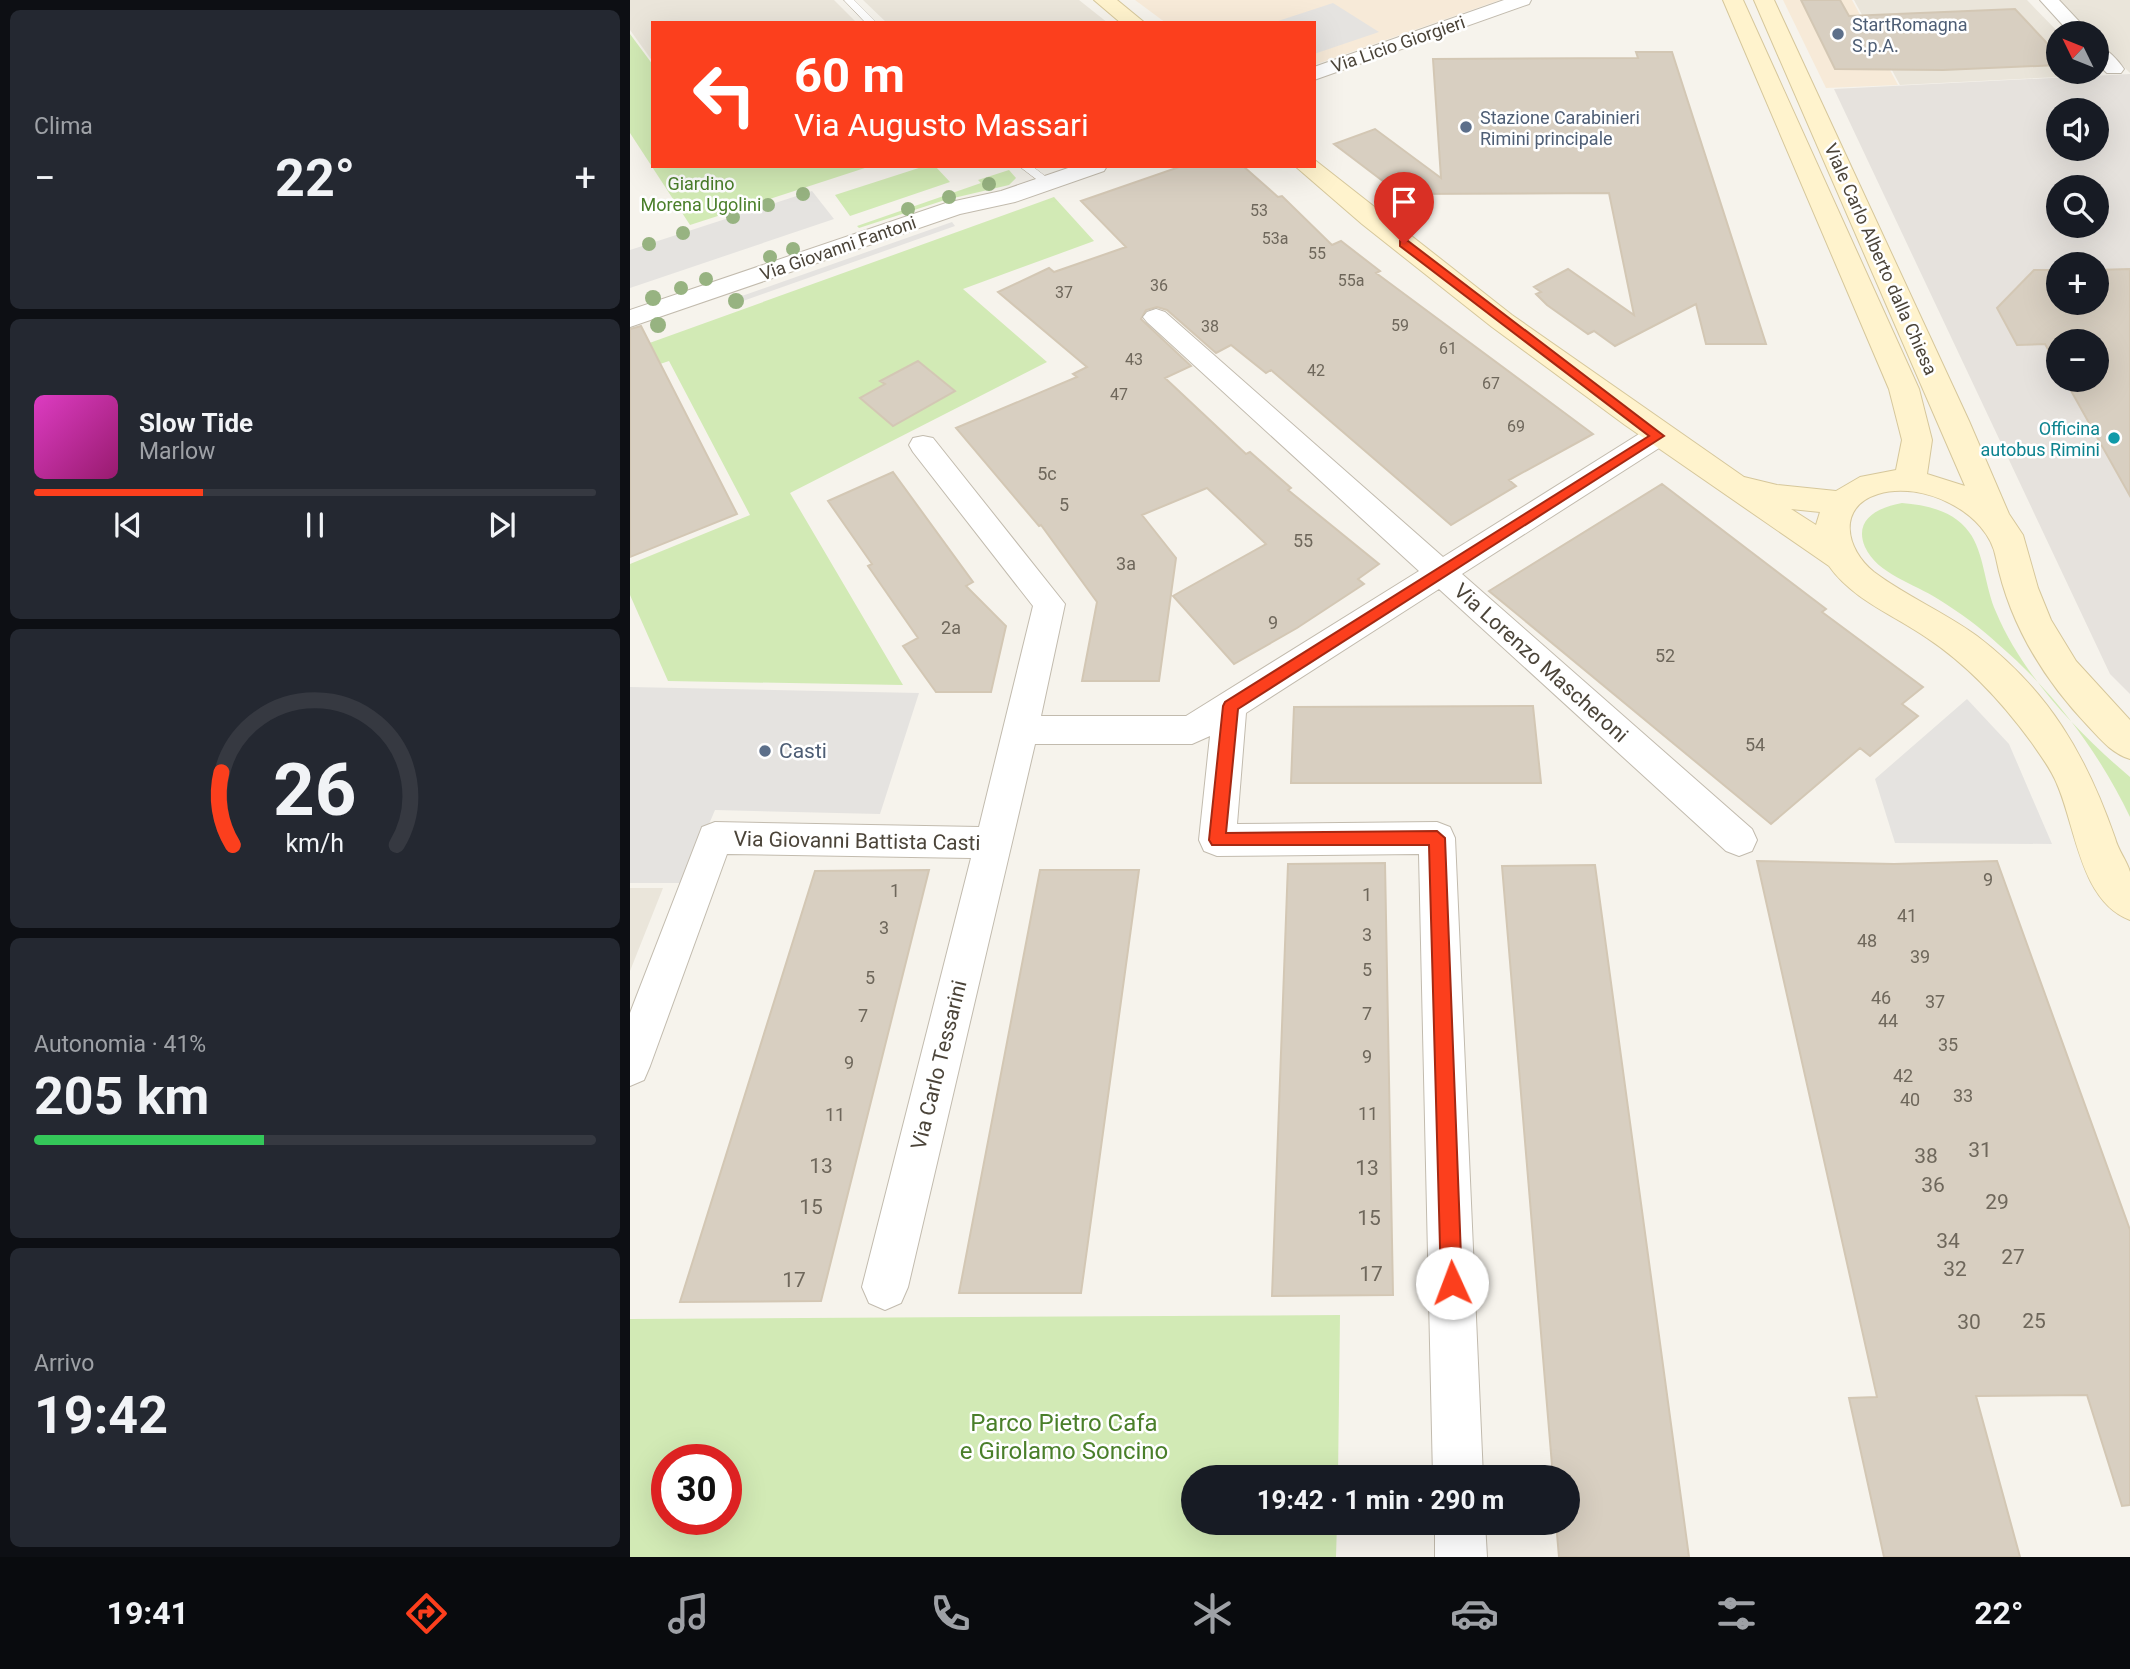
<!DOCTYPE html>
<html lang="it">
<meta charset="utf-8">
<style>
body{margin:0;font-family:Roboto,sans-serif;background:#242831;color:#f1f3f6;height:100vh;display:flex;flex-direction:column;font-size:26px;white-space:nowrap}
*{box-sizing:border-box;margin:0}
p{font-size:23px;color:#9ea1a6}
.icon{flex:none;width:38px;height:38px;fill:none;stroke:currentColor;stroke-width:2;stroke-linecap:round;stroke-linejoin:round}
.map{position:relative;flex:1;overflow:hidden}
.side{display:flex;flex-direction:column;gap:10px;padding:10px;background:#0d0f14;width:630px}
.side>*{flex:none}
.top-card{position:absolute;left:21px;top:21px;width:665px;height:147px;border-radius:0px;box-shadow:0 7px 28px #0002;background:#fc3f1d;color:#fff;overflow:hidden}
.needle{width:46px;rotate:313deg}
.buttons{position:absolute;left:1416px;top:21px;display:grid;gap:14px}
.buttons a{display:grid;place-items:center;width:63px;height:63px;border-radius:50%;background:#171b24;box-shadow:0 7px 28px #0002;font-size:35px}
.speed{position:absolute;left:21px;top:1444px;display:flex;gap:14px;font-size:35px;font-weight:700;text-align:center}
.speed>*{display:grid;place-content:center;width:91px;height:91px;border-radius:50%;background:#171b24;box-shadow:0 7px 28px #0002;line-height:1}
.speed .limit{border:10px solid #d22;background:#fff;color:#111}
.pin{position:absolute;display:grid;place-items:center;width:60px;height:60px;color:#fff;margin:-72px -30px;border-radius:50% 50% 50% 0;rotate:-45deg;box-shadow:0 0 7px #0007}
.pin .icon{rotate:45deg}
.me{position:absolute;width:77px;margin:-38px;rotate:358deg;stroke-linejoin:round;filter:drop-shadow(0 0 5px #0008)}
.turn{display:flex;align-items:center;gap:24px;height:147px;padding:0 28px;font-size:32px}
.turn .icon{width:91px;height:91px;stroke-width:2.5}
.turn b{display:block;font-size:49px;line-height:60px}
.big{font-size:52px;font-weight:700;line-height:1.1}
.side .tile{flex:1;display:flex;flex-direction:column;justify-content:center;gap:10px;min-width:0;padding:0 24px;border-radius:10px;background:#242831}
.side .dial{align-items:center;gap:0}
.dial svg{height:182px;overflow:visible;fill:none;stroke:#363941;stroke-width:7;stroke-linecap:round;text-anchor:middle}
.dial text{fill:#f1f3f6;stroke:none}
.song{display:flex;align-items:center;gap:21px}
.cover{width:84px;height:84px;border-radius:10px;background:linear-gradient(135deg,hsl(310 70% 55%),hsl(320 70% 35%))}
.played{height:7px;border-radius:4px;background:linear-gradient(90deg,#fc3f1d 30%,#363941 30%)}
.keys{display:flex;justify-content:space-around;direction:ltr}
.heat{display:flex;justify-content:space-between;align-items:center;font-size:38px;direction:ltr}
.charge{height:10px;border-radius:5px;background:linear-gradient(90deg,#34c759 41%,#363941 0)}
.trip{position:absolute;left:551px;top:1465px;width:399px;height:70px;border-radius:35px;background:#171b24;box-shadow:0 7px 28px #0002;font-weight:700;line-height:70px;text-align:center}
.tab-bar{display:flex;height:112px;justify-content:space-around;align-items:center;background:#090b0e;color:#9ea1a6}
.tab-bar .icon{width:49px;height:49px}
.tab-bar .active{color:#fc3f1d}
.tab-bar b{font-size:32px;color:#f1f3f6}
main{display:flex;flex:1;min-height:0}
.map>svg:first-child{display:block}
.residential{fill:#eae5da}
.commercial{fill:#f7ead8}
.industrial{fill:#e6e2dd;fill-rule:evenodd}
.green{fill:#d2eab5;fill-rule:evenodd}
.parking{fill:#e5e3e0}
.building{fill:#d8cfc1;stroke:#d3c7b4;stroke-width:2}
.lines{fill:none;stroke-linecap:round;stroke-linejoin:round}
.lane-casing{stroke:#c2bbae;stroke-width:1}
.street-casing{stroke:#c2bbae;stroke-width:2}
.secondary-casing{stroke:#d6c79b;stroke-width:2}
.lane{fill:#fff;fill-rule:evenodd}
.street{fill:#fff;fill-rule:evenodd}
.secondary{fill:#fff3cd;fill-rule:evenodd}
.tree{fill:#97b381}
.route{fill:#fc3f1d;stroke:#a42913;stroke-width:2}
.service-dot{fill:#5c6f8a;stroke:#fff;stroke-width:2.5}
.culture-dot{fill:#0f9aa8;stroke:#fff;stroke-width:2.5}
.labels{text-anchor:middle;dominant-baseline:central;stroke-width:5;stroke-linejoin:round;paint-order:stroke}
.far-number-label{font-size:16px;fill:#6e675b}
.far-service-label{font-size:18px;fill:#4e5e75;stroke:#fff;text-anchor:start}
.far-street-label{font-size:18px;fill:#4b4439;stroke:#fff}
.far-park-label{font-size:18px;fill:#4a7f2a;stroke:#fff}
.far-culture-label{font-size:18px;fill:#0d838f;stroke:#fff;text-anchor:end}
.number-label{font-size:18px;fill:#6e675b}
.street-label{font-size:21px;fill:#4b4439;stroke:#fff}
.service-label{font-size:21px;fill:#4e5e75;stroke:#fff;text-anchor:start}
.near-number-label{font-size:21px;fill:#6e675b}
.near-park-label{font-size:24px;fill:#4a7f2a;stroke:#fff}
</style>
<main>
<section class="side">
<div class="tile"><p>Clima</p>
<div class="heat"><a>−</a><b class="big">22°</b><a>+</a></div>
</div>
<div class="tile">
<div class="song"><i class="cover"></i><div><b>Slow Tide</b><p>Marlow</p></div></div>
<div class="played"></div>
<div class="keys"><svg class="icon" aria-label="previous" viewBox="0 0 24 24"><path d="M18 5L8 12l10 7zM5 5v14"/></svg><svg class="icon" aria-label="pause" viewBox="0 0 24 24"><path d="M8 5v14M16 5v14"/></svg><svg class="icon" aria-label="next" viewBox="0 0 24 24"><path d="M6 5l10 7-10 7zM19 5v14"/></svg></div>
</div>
<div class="tile dial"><svg viewBox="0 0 100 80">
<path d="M14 69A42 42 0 1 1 86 69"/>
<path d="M14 69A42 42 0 0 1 9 37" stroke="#fc3f1d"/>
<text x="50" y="56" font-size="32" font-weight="700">26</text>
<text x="50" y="72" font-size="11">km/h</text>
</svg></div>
<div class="tile"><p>Autonomia · 41%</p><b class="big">205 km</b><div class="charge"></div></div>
<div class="tile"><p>Arrivo</p><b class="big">19:42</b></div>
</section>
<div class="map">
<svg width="1500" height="1557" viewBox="0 0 1500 1557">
<rect width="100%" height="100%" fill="#f6f3ec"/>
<path class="residential" d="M0,0H204L227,23H23V62L0,30Z
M233,0H449L478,23H257Z
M1224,0H1397L1429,33L1428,72H1465L1469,75L1270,85Z
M1429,0H1500V73L1467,40L1466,33H1460Z
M0,888H33L0,971Z"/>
<path class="commercial" d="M505,0H870L684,65V23H536Z
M1153,0H1222L1268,85L1196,88Z"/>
<path class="industrial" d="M1500,74V694L1480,674L1204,89ZM1428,110H1466V149H1428ZM1428,187H1466V226H1428ZM1428,264H1466V303H1428ZM1428,341H1466V380H1428Z"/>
<path class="green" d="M0,34L23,65V166H241L60,225L0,133Z
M295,166H305L320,182L220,216L205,195Z
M379,170L386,178L379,185L315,200L229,228L227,226L351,183L348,180Z
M424,197L464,241L333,289L417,362L160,493L273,685L38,681L0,595V564L120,515L39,361L0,374V350Z
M1272,503C1297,505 1324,511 1339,532C1354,551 1355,588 1366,612C1393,676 1448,733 1500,777V817C1469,752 1423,691 1368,644C1350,627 1329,612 1308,599C1285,584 1247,574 1235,547C1223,519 1249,507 1272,503Z
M710,1315L708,1477H564V1522L707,1523L706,1557H0V1319ZM37,1460H96V1519H37Z"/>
<path class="parking" d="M703,3L749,32L684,54V23H642Z
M182,191L204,219L0,288V250Z
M322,222L325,226L113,301L109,297Z
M0,687L289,693L250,814L85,810L54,883H0Z
M1337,699L1379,744L1422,844L1265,843L1245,779Z"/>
<path class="building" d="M1171,0H1210L1219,16L1385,9L1428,55V65L1313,70L1205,69Z
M1006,52H1042L1136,344H1076L1066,304L985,346L964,331L958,334L917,305L906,294L911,292L904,287L938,269L1004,315L979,193L770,194L704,144L745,129L811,178L803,59L1008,58Z
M552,166H613L648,197L652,196L702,245L711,241L750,271L746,273L963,434L879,480L886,486L821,525L641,370L636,373L601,345L586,353L537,310L527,307L516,310L511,319L561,366L535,378L616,454L620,452L661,488L658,490L749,564L728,579L734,584L667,628L604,664L543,596L636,544L577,488L512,515L546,558L529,681H452L467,602L411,525L409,526L326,428L447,377L443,374L457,367L368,292L419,268L424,272L496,247L451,201Z
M1500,269V496L1435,380H1466V341H1428V367L1415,344L1387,345L1367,308L1404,270H1428V303H1466V270Z
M11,326L107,514L0,557V329Z
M288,361L325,391L263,426L230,398L255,384L250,381Z
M263,472L343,582L336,586L376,626L361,692H306L273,646L288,638L238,566L242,564L198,501Z
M1032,484L1196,609L1192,612L1293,687L1272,704L1288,716L1240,756L1230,748L1141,824L859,591Z
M903,706L911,783H661L664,707Z
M1127,861L1264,864L1367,861L1500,1230V1505L1492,1506L1457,1395L1346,1396L1390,1557H1254L1219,1398L1247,1397Z
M755,863L763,1295L642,1296L658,864Z
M965,865L1027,1321L1059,1557H929L926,1522H938V1477H923L872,866Z
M299,870L191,1301L50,1302L185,871Z
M410,870H509L451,1293H329Z"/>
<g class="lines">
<g class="lane-casing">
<path id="lane" d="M214,0H224L247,23H236Z
M389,166H402L424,183L414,185Z"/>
</g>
<g class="street-casing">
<path id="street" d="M874,0H901L899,4L684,80V67Z
M1410,0H1429L1460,33H1440Z
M1466,45C1477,48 1488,60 1494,69L1491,73H1477L1466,63Z
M444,166H477L474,171L385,202L330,214L0,327V310L316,203L371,191Z
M526,309L535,312L813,557L1017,429L1027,427L1037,429L1041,436L1037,443L832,574L1122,829L1127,840L1122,851L1109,856L1096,851L809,589L616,713L607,824L807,822L820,827L825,838L853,1477H803L789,854L587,856L574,851L569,840L580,736L562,744H405L278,1287L271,1303L255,1310L239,1303L232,1287L341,858L97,854L20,1066L14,1080L0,1086V1013L72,827L85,822L349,827L403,606L283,452L279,445L283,438L293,436L303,438L435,604L411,716H556L789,571L517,322L513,317L517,312Z
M805,1522H855L857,1557H805Z"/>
</g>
<g class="secondary-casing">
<path id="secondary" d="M464,0H487L515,23H491Z
M1093,0H1113L1289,389L1302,440L1297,474L1335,486L1124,0H1144L1339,421L1379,514L1393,535L1408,588L1421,620L1446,661L1500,720V759C1483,754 1472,741 1459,727C1414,680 1379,623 1366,558C1358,512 1292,480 1248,494C1206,507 1216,550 1244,572C1276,596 1314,612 1347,636C1419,691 1456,755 1485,838C1488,850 1497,861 1500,872C1500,886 1500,905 1500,920C1450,901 1446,827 1427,784C1421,769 1411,756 1402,743C1372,702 1339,666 1297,638C1264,615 1223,600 1199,566L995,425L862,327L732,224L665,166H684L686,161L882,315L1114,477L1147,485L1206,491L1230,477L1266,470L1272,440L1259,389ZM1161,509L1190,512L1186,525Z"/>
</g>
<use href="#lane" class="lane"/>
<use href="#street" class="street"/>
<use href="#secondary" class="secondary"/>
</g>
<g class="tree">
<circle cx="359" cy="184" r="7"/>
<circle cx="173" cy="194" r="7"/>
<circle cx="319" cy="197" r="7"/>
<circle cx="138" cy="205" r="7"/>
<circle cx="278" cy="209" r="7"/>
<circle cx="103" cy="217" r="7"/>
<circle cx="53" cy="233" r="7"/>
<circle cx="19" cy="244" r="7"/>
<circle cx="163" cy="249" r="7"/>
<circle cx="140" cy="257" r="7"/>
<circle cx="76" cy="279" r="7"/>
<circle cx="51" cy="288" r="7"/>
<circle cx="23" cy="298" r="8"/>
<circle cx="106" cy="301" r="8"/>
<circle cx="28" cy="325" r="8"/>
</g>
<path class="route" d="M770,241H778L1034,436L608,709L596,833L807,831L815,838L832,1283L829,1290L822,1293L814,1290L811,1283L799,845H582L579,840L593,706L595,702L1019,436L770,246Z"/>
<g class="service-dot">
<circle cx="1208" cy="34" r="7"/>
<circle cx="836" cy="127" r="7"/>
<circle cx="135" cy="751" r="7"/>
</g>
<circle class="culture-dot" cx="1484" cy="438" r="7"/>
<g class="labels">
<g class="far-number-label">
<text x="629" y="210">53</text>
<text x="645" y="238">53a</text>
<text x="687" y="253">55</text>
<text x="721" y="280">55a</text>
<text x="529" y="285">36</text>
<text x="434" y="292">37</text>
<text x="770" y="325">59</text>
<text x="580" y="326">38</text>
<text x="818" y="348">61</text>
<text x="504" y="359">43</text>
<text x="686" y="370">42</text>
<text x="861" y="383">67</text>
<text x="489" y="394">47</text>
<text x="886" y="426">69</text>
</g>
<g class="far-service-label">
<text x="1222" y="24">StartRomagna<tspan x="1222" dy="21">S.p.A.</tspan></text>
<text x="850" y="117">Stazione Carabinieri<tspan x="850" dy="21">Rimini principale</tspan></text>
</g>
<g class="far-street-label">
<text transform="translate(768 44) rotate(-19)">Via Licio Giorgieri</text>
<text transform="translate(208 248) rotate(-19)">Via Giovanni Fantoni</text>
<text transform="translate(1251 259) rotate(66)">Viale Carlo Alberto dalla Chiesa</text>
</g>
<g class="far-park-label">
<text x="71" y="183">Giardino<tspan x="71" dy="21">Morena Ugolini</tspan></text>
</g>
<g class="far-culture-label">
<text x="1470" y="428">Officina<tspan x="1470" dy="21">autobus Rimini</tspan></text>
</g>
<g class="number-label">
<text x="417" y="473">5c</text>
<text x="434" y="504">5</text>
<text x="673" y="540">55</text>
<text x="496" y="563">3a</text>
<text x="643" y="622">9</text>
<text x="321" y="627">2a</text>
<text x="1035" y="655">52</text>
<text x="1125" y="744">54</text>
<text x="1358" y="879">9</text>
<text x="265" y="890">1</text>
<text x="737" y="894">1</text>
<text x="1277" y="915">41</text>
<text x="254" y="927">3</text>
<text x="737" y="934">3</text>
<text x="1237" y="940">48</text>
<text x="1290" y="956">39</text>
<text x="737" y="969">5</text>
<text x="240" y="977">5</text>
<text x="1251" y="997">46</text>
<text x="1305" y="1001">37</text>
<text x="737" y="1013">7</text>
<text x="233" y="1015">7</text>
<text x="1258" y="1020">44</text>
<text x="1318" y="1044">35</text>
<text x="737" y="1056">9</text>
<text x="219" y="1062">9</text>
<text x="1273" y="1075">42</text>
<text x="1333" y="1095">33</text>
<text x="1280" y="1099">40</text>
<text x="738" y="1113">11</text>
<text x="205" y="1114">11</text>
</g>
<g class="street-label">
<text transform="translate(911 663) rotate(42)">Via Lorenzo Mascheroni</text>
<text transform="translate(227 841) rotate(1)">Via Giovanni Battista Casti</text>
<text transform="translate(309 1065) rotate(-76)">Via Carlo Tessarini</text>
</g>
<g class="service-label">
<text x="149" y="751">Casti</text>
</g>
<g class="near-number-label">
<text x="1350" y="1150">31</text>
<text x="1296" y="1156">38</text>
<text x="191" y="1166">13</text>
<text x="737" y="1168">13</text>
<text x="1303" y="1185">36</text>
<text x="1367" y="1202">29</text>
<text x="181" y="1207">15</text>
<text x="739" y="1218">15</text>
<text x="1318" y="1241">34</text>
<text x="1383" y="1257">27</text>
<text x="1325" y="1269">32</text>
<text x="741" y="1274">17</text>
<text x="164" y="1280">17</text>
<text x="1404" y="1321">25</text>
<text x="1339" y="1322">30</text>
</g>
<g class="near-park-label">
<text x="434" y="1423">Parco Pietro Cafa<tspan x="434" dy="28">e Girolamo Soncino</tspan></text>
</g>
</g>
</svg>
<div class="buttons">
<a><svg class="needle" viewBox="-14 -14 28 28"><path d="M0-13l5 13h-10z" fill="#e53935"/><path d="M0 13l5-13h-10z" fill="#9ea1a6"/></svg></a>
<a><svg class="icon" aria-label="sound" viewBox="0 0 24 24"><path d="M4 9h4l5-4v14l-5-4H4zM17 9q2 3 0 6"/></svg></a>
<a><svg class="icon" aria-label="search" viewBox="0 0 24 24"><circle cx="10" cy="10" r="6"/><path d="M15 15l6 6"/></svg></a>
<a>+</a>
<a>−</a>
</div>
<div class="speed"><div class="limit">30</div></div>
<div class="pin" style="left:774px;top:244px;background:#d93025"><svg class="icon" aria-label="arrive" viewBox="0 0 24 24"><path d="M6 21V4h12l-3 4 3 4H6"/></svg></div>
<svg class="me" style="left:822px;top:1283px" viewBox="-20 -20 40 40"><circle r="19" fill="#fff"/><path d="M0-13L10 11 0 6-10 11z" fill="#fc3f1d"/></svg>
<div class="trip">19:42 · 1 min · 290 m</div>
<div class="top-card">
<div class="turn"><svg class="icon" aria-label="left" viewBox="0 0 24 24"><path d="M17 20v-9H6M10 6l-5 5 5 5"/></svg><div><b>60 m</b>Via Augusto Massari</div></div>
</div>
</div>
</main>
<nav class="tab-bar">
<b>19:41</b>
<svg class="icon active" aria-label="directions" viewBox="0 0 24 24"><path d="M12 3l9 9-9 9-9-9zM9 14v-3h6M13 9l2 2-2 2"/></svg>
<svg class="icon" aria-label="music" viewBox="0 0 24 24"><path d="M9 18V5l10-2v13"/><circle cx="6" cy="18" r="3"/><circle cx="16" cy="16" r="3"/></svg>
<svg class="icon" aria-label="phone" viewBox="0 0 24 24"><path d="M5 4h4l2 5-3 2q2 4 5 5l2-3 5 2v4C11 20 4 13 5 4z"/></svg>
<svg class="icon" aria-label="climate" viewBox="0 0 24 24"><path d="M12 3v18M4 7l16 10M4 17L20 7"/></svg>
<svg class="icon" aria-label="car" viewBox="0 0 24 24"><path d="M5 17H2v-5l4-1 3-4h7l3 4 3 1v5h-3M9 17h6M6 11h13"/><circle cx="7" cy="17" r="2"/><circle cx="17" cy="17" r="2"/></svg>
<svg class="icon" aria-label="filters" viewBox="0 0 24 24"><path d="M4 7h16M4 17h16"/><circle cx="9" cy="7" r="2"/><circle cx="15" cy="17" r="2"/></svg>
<b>22°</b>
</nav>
